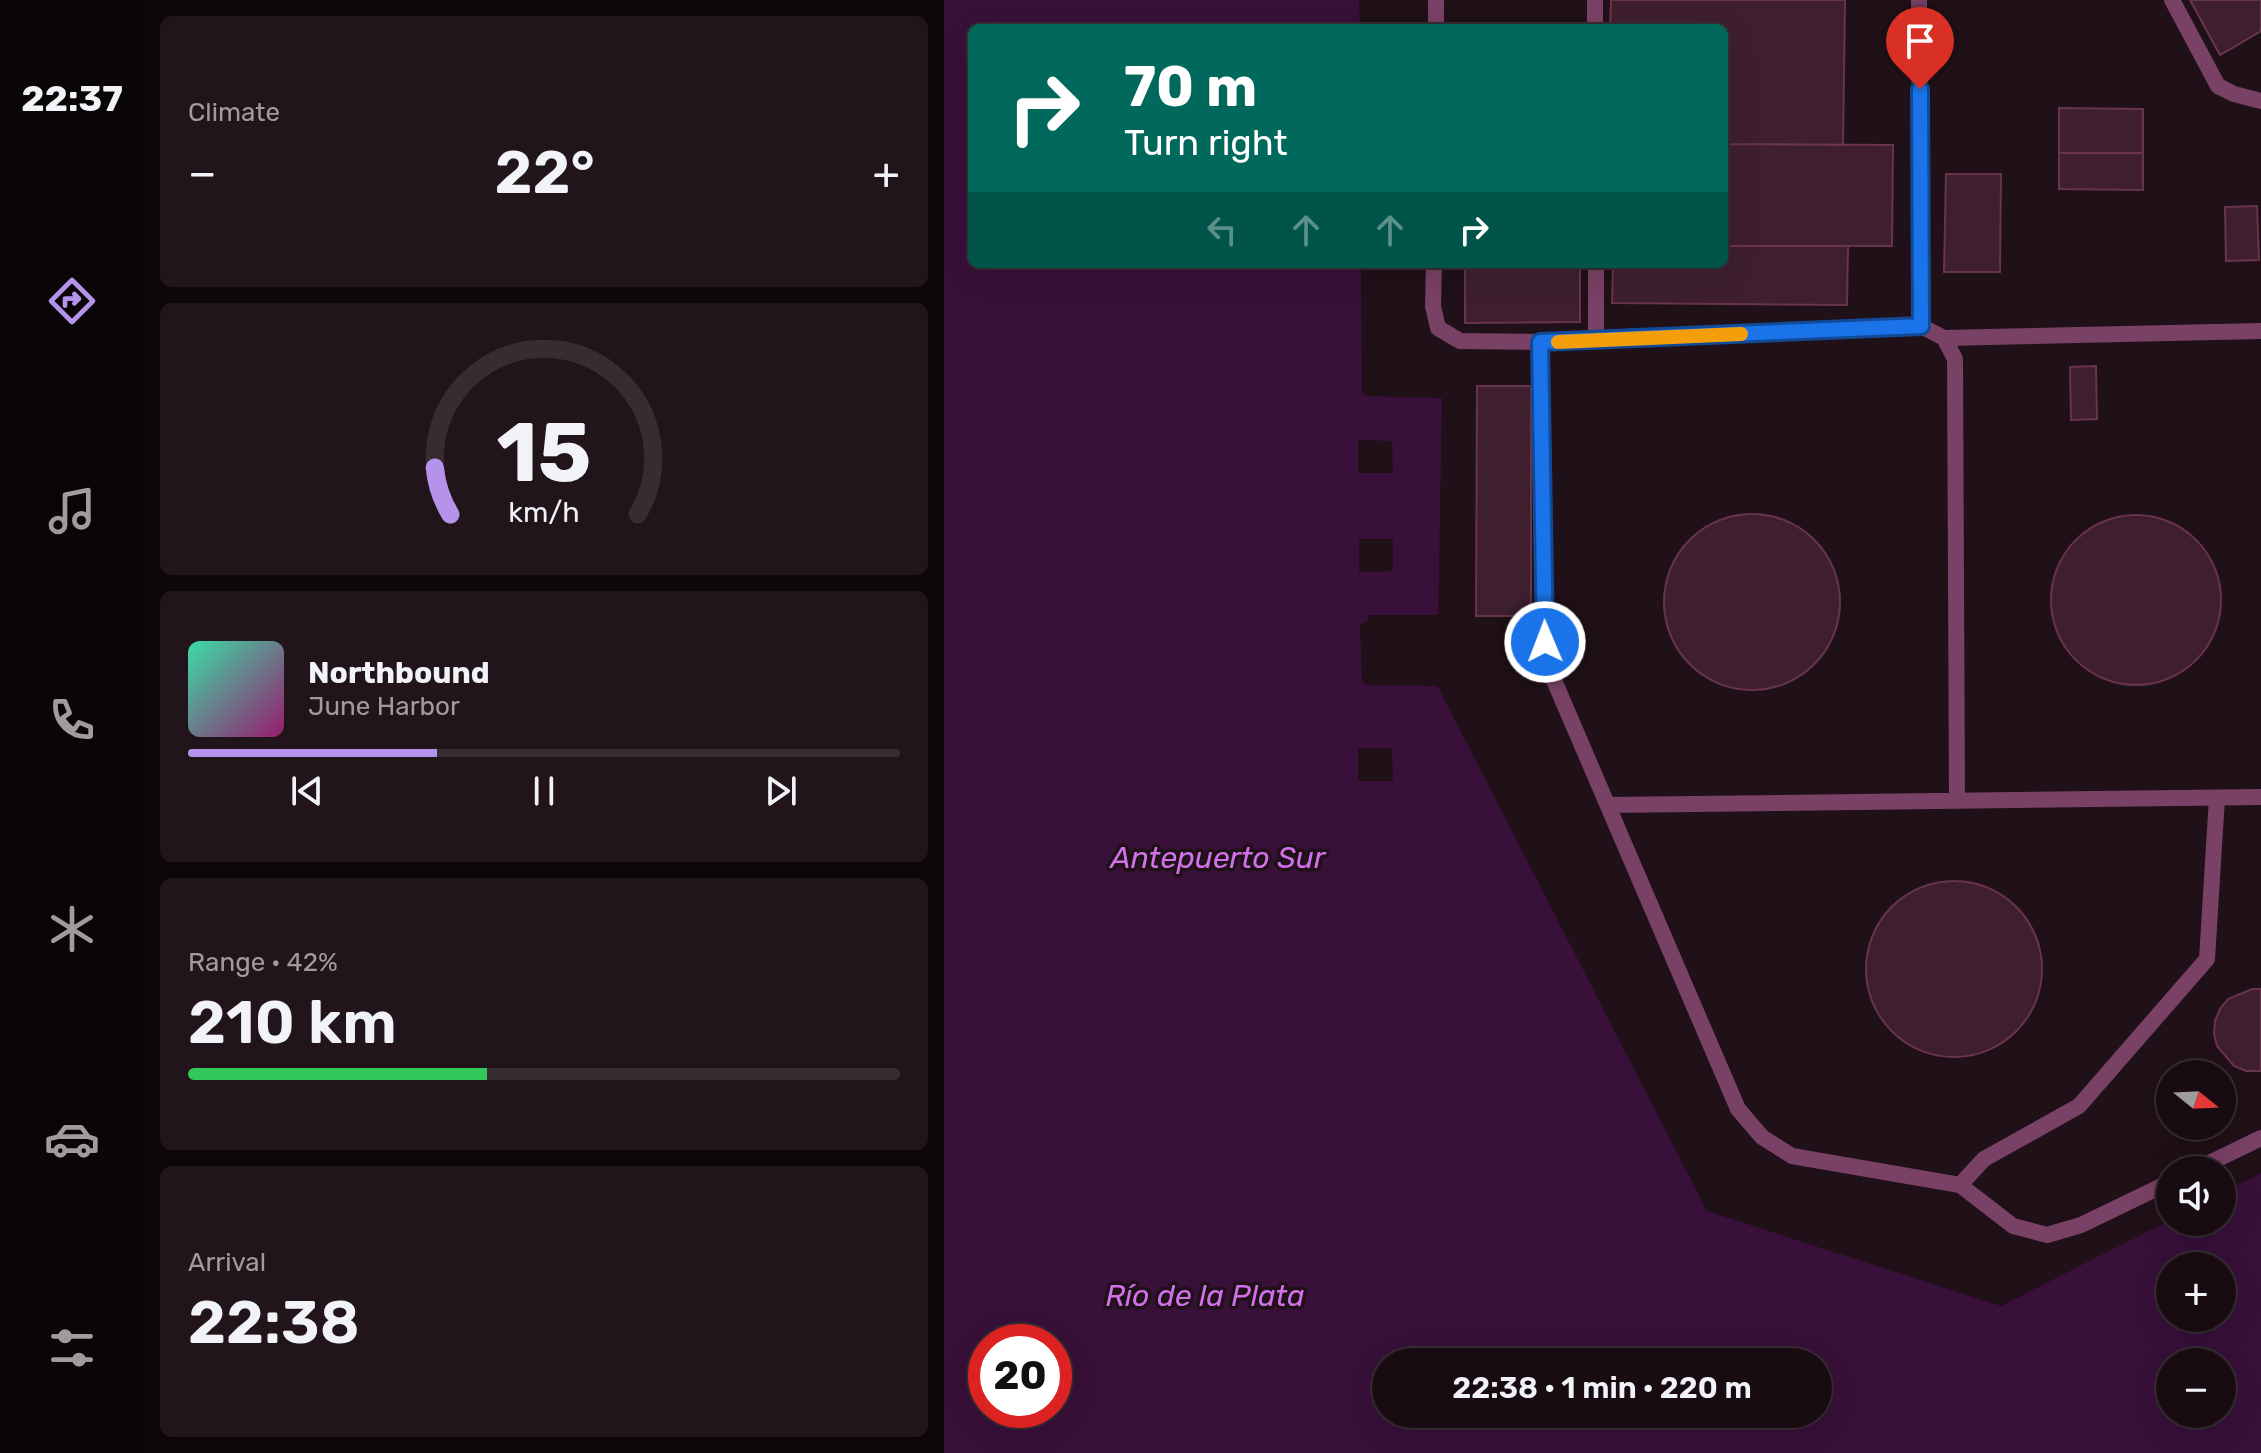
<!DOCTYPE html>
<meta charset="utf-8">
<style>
body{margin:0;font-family:Rubik,sans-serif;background:#21151b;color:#f1f3f6;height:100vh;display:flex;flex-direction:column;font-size:30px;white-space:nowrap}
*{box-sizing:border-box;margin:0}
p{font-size:26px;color:#9f9b9f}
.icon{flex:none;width:44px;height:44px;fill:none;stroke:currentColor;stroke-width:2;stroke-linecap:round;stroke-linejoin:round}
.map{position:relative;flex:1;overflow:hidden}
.drawer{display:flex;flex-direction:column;gap:16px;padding:16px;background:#0d070a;width:800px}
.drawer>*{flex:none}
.top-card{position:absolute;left:24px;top:24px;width:760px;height:244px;border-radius:12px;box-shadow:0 8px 32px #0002,0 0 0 2px #362c32;background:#00695c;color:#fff;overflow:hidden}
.needle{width:52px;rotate:108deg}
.fabs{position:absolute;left:1212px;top:1060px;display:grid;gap:16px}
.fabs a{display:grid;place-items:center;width:80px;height:80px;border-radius:50%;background:#180c12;box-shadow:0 8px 32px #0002,0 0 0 2px #362c32;font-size:40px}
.speed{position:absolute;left:24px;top:1324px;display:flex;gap:16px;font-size:40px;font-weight:700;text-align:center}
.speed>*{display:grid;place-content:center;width:104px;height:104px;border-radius:50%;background:#180c12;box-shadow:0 8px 32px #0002,0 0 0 2px #362c32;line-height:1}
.speed .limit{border:12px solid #d22;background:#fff;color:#111}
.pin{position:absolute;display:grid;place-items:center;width:68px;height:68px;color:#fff;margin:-82px -34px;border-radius:50% 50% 50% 0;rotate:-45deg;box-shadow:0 0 8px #0007}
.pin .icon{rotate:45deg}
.me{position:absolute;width:88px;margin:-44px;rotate:359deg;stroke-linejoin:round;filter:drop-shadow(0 0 6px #0008)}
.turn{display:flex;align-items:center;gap:28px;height:168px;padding:0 24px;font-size:36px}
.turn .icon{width:104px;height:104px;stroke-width:2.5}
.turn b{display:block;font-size:56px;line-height:68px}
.lanes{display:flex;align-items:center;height:76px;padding:0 24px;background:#0003;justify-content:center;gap:40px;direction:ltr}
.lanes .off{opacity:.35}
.big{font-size:60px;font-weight:600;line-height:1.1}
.drawer .card{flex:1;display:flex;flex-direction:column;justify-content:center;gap:12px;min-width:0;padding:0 28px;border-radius:12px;background:#21151b}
.drawer .dial{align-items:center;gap:0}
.dial svg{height:208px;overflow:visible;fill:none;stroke:#362c32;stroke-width:7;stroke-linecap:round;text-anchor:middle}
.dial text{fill:#f1f3f6;stroke:none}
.song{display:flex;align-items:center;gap:24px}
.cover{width:96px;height:96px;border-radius:12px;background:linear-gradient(135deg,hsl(160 70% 55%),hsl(320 70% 35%))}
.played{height:8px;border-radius:4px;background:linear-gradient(90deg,#b693eb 35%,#362c32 35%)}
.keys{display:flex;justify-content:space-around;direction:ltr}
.heat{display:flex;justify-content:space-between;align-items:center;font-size:44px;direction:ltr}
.charge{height:12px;border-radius:6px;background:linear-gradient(90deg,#34c759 42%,#362c32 0)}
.trip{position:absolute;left:428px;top:1348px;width:460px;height:80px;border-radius:40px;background:#180c12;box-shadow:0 8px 32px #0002,0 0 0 2px #362c32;font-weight:600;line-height:80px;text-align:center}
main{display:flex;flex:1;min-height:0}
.dock{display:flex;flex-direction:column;width:144px;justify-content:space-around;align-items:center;background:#0a0507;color:#9f9b9f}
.dock .icon{width:56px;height:56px}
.dock .selected{color:#b693eb}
.dock b{font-size:36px;color:#f1f3f6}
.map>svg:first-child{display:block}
.water{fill:#381039;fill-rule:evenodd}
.pier{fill:#201018}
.building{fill:#3f1f2e;stroke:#68344c;stroke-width:2}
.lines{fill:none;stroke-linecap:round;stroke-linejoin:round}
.service{stroke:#794165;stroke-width:16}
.route-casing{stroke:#114b97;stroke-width:20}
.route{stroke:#1a73e8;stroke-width:14}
.slow{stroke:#f59e0b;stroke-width:14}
.labels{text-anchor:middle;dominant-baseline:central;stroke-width:7;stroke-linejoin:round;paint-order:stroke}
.water-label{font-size:30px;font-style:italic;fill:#d270ec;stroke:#201018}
</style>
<main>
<nav class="dock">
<b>22:37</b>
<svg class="icon selected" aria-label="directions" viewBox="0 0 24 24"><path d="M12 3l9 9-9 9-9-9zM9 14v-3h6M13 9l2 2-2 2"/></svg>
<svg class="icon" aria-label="music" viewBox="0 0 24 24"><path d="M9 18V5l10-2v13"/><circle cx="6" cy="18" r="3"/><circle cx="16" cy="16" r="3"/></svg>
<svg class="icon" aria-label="phone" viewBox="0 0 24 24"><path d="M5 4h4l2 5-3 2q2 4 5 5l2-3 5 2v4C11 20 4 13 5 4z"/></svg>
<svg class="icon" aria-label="climate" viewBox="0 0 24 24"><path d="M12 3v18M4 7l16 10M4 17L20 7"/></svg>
<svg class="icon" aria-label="car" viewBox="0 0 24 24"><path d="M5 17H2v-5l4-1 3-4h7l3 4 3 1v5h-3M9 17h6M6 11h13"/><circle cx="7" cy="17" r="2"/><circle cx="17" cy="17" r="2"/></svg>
<svg class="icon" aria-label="filters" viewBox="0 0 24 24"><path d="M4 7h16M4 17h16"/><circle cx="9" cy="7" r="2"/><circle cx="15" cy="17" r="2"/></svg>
</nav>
<section class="drawer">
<div class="card"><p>Climate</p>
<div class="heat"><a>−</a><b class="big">22°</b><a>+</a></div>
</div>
<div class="card dial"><svg viewBox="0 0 100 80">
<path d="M14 69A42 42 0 1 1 86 69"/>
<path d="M14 69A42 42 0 0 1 8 51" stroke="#b693eb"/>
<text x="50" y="56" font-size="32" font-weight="700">15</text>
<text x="50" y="72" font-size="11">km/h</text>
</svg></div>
<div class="card">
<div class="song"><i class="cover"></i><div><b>Northbound</b><p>June Harbor</p></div></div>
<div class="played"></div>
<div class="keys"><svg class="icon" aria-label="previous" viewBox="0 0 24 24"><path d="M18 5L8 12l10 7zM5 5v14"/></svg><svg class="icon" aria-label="pause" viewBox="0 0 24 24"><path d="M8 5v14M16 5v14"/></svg><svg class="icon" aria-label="next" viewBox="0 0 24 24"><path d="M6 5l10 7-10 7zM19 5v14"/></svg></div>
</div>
<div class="card"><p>Range · 42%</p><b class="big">210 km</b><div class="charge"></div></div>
<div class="card"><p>Arrival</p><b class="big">22:38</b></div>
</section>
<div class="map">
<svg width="1317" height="1453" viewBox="0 0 1317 1453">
<rect width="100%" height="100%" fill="#201018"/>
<path class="water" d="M0,0H415L416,28H28V264H417L418,392L422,396L498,398L493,685L763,1211L1057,1306L1226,1220V1222H1278V1193L1317,1173V1453H0ZM1226,1266H1278V1318H1226ZM42,1342H110V1410H42ZM442,1362H874V1414H442ZM1226,1362H1278V1414H1226Z"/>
<path class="pier" d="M414,440L448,441L449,473H414Z
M415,539H449V571L415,572Z
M424,615H498V686L423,685L418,681L416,624L424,621Z
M414,748H448L449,781H414Z"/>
<path class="building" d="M667,0H901L899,145L780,144V28H666Z
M1246,0H1317V31L1276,55Z
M1115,108L1199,109V153H1115Z
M780,144L949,145L948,246H780Z
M1115,153H1199V190L1115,189Z
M1002,174H1057L1056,272H1000Z
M1313,206L1315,260L1282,261L1281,207Z
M780,246H904L903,305L668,303L669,264H780Z
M521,264H636V322L521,323Z
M1152,366L1153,419L1127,420L1126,367Z
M533,386H587V616H532Z
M720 602a88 88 0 1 1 176 0a88 88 0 1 1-176 0Z
M1107 600a85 85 0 1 1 170 0a85 85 0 1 1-170 0Z
M922 969a88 88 0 1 1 176 0a88 88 0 1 1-176 0Z
M1308,989H1317V1071H1302L1290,1066L1273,1046L1270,1034L1271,1021L1276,1009L1284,999Z"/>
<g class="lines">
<path class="service" d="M651,0V28
M975,0L977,326L596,342L601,642L606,671L794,1109L818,1137L848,1156L1016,1185L1069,1226L1103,1235L1137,1225L1226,1182
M1228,0L1274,86L1290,94L1317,101
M492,28V0
M490,264L489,306L494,328L516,341L596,342
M652,264V340
M977,326L1000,338L1011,359L1013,801
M1000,338L1317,331
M664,805L1317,797
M1251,1170L1317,1138
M1016,1185L1040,1159L1135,1106L1263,959L1273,798"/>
</g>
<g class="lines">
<g class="route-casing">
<path id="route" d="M601,642L596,342L977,326L976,89"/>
</g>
<use href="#route" class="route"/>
<path class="slow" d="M614,342L797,334"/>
</g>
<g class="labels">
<g class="water-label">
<text x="274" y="858">Antepuerto Sur</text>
<text x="261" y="1296">Río de la Plata</text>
</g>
</g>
</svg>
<div class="fabs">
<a><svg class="needle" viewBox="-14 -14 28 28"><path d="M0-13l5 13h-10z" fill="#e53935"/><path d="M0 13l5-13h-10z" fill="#9f9b9f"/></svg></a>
<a><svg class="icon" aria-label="sound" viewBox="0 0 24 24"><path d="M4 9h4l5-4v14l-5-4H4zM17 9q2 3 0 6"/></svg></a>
<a>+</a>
<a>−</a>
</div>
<div class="speed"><div class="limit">20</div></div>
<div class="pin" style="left:976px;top:89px;background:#d93025"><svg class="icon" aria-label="arrive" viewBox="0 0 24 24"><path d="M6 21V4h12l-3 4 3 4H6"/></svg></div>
<svg class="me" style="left:601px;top:642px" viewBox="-20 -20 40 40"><circle r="17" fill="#1a73e8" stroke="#fff" stroke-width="3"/><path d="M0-11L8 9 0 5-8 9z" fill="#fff"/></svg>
<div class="trip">22:38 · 1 min · 220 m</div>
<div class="top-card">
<div class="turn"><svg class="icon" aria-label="right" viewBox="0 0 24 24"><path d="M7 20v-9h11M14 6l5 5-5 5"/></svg><div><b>70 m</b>Turn right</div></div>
<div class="lanes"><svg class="icon off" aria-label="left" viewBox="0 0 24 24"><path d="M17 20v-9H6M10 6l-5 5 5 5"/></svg><svg class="icon off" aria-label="ahead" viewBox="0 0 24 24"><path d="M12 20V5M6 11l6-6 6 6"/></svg><svg class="icon off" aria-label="ahead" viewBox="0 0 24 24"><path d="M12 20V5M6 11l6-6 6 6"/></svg><svg class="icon" aria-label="right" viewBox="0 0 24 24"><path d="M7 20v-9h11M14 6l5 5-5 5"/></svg></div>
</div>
</div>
</main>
